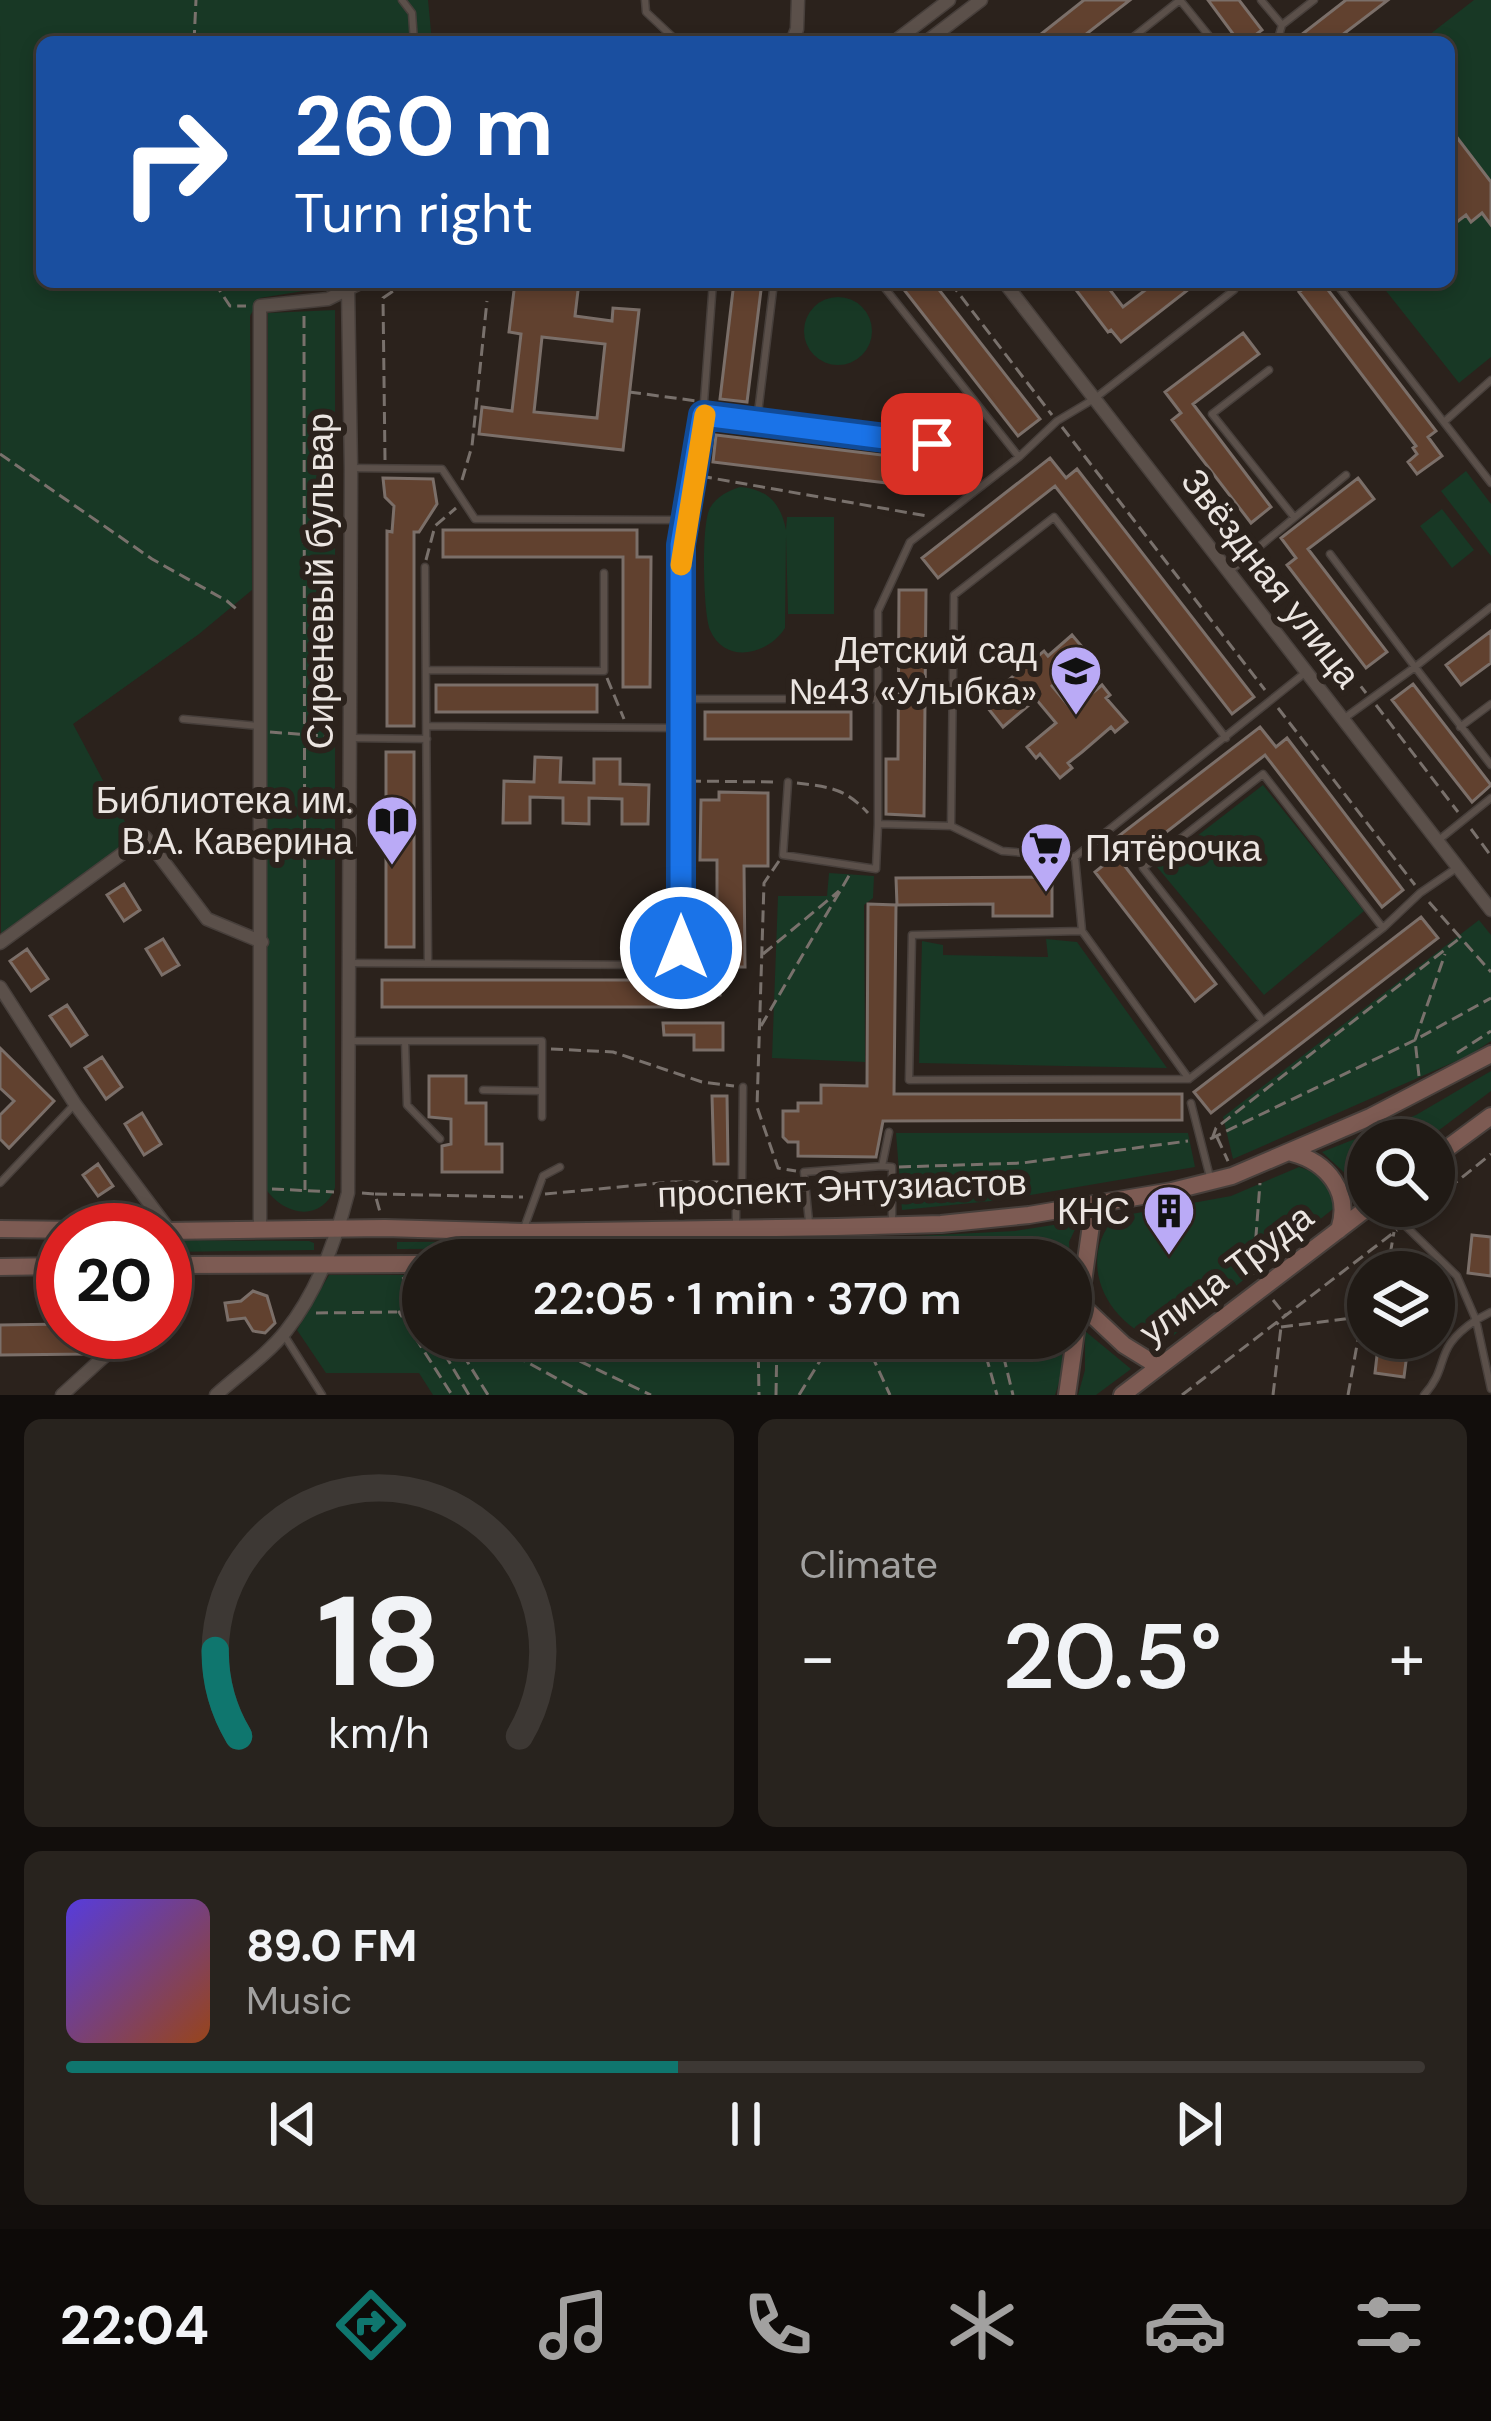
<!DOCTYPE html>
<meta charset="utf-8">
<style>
body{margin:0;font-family:"DM Sans",sans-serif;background:#28231e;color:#f1f3f6;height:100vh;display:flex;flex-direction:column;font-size:45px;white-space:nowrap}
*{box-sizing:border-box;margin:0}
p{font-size:39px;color:#a2a1a0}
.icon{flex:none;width:66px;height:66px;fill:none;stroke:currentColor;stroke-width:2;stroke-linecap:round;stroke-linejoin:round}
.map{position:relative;height:1395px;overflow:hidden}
.side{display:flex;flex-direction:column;gap:24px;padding:24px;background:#120e0c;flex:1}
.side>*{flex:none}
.banner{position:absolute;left:36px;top:36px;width:1419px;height:252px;border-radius:18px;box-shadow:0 6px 18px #0003,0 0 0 3px #3d3834;background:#1a4fa0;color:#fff;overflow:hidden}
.tools{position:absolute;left:1347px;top:1119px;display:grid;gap:24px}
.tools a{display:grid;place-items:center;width:108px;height:108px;border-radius:50%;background:#201a15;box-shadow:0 6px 18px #0003,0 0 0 3px #3d3834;font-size:60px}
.speed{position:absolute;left:36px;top:1203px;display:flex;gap:24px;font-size:60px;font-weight:700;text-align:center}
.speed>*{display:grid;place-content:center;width:156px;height:156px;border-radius:50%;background:#201a15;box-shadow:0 6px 18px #0003,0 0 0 3px #3d3834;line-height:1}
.speed .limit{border:18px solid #d22;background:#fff;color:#111}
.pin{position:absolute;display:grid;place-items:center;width:102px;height:102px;color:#fff;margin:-51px;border-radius:24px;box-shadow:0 6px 18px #0006}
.me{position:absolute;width:132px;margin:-66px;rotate:0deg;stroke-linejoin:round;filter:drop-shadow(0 0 9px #0008)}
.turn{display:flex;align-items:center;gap:42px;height:252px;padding:0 60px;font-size:54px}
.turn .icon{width:156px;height:156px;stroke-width:2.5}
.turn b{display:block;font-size:84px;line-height:102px}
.big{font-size:90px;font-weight:600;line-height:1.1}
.side .card{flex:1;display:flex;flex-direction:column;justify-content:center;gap:18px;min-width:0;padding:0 42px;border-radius:18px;background:#28231e}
.side .dial{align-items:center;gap:0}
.dial svg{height:312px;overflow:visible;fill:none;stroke:#3d3834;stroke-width:7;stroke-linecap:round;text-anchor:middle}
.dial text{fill:#f1f3f6;stroke:none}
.song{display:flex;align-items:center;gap:36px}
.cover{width:144px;height:144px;border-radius:18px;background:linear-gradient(135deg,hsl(250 70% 55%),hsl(20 70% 35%))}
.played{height:12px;border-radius:6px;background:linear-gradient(90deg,#0f766e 45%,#3d3834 45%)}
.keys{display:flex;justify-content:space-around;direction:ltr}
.heat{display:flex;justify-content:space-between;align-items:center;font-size:66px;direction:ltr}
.side .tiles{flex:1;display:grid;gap:24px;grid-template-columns:1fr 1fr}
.card:last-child{grid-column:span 2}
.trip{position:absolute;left:402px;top:1239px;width:690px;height:120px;border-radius:60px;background:#201a15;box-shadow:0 6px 18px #0003,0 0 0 3px #3d3834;font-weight:600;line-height:120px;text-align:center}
.tabs{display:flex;height:192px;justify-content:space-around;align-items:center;background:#0d0a08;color:#a2a1a0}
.tabs .icon{width:84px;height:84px}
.tabs .current{color:#0f766e}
.tabs b{font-size:54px;color:#f1f3f6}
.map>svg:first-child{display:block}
.green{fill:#183825}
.building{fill:#61412f;stroke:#7b6f69;stroke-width:3;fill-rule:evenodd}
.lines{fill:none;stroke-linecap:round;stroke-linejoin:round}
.lane-casing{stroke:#473f3b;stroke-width:9}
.street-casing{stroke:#473f3b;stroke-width:15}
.secondary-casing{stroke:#473f3b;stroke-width:20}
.path{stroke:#79716c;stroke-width:3;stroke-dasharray:12 6;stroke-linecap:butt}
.lane{stroke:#5b504a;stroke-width:6}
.street{stroke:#5b504a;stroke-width:12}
.secondary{stroke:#7d5b53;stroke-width:16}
.route-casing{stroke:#114b97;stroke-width:30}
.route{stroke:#1a73e8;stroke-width:21}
.slow{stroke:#f59e0b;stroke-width:21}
.labels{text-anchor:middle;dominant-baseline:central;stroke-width:12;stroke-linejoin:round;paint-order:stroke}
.street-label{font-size:36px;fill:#ebe5e1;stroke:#2b221c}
.poi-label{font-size:36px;fill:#ebe5e1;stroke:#2b221c;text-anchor:end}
</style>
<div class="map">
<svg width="1491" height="1395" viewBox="0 0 1491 1395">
<rect width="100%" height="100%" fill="#2b221c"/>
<path class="green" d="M0,0H428L432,42H42V282H329L316,289L260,298L250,316L252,590L199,634L73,724L133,837L1,935Z
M1474,0H1491V357L1459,383L1379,282H1449V42H1420Z
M804 331a34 34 0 1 1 68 0a34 34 0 1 1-68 0Z
M335,310V1188C321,1223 284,1216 265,1188L268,313Z
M1466,471L1491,504V556L1441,491Z
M740,487C768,489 781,504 786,530L787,517H834V614H788L786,535L785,628C768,655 725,665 710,630C703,613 701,523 710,508C717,496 728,491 740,487Z
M1442,509L1474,550L1452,568L1420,526Z
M1263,785L1364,911L1264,995L1157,867Z
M829,873L874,876L873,898L864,905L865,1062L772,1058L778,896H827Z
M1479,920L1491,935V1041L1470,1055L1233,1159L1223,1117Z
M1046,939L1077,942L1167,1068L919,1063L922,941L943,945V955L1048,957Z
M1491,1071V1091L1426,1140H1368V1184L1362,1189L1322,1152L1416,1115Z
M896,1133H1188L1195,1167L1001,1200L902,1210Z
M1299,1167C1321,1174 1332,1186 1333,1209L1164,1343C1109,1327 1074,1264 1115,1217L1231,1196Z
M1079,1221L1069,1242L1070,1260H1054L1036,1249L995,1244H836L837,1240L1015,1231Z
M165,1240L309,1241L314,1243V1250L165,1252Z
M766,1240V1247L397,1249V1242Z
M329,1275H423V1338H1062V1373L1055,1395H433L419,1373H326L297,1330Z
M1085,1331L1131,1369L1096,1395H1078L1085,1370Z"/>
<path class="building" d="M1084,0H1130L1076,42H1031Z
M1208,0H1239L1262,30L1246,42H1239Z
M1346,0H1388L1333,42H1292Z
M1449,127L1491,182V225L1482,213L1471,222L1466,215L1449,228Z
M515,282H579L575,316L612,321L613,308L639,310L623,450L479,434L482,407L512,411L521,334L509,332ZM542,337L605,344L597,418L534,412Z
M734,282H762L747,402L720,399Z
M898,282H933L1040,419L1018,436Z
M1070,282H1104L1123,307L1156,282H1198L1121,342L1111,330L1108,332Z
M1312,282H1322L1436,431L1428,437L1442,456L1417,474L1408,462L1417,454L1413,448L1416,446L1299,292Z
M1243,333L1259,354L1193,404L1271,507L1251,523L1172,420L1181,413L1165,392Z
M716,435L940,462L937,489L713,462Z
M1050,458L1066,478L1077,469L1254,697L1232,714L1055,486L938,578L922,558Z
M383,478L433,479L437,504L419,532H414V726H387V531L392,532L394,506L385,497Z
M1358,478L1374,499L1308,549L1387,652L1366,668L1287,565L1296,558L1281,538Z
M443,530H637V557H651L650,687H623V557H443Z
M899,590H926L924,816L886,814V759H898Z
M1491,631V663L1461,685L1446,665Z
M1072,635L1089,655L1052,686L1072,710L1102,685L1110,695L1106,698L1127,722L1115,732L1111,727L1082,752L1068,763L1072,768L1060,778L1040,754L1036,758L1027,747L1056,723L1036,699L1003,727L987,707L1011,687L1006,682L1044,651L1048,656Z
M1413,684L1491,785L1472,802L1392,700Z
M436,685H597V712H436Z
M705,712H851V739H705Z
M1260,727L1276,747L1287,738L1403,890L1382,907L1265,755L1124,865L1216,984L1195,1001L1095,872L1115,856L1107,845Z
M386,752H414V947H386Z
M535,757L561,758L560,782L594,783V759H620V784L649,785L648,824H622V799L589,798V824L563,823V798L530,797V823H503L504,781L534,782Z
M719,792L768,793V866H744L745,967H717V860H700L701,800H719Z
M1052,877V916H993V904L897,905L896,878Z
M124,884L140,910L124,921L107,895Z
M868,904L896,905L894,1094H1182V1120L883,1121L876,1157L798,1156V1142H788L783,1137V1111H798V1103H821V1085L867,1086Z
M1421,917L1438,938L1211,1113L1194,1092Z
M163,939L179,965L162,975L146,949Z
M27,949L48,979L31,991L10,961Z
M667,968H720V995H668V1007H382V980H667Z
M67,1005L87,1035L71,1046L50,1016Z
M663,1023H723V1050H694V1035H664Z
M0,1048L54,1101L9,1148L0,1139V1115L14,1101L0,1088Z
M102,1057L122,1087L106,1099L85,1068Z
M429,1076H466V1103H486V1144H502V1172H442V1146L451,1144V1119L429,1117Z
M712,1096H727L728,1164H714Z
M142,1113L161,1144L144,1155L125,1124Z
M98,1164L113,1186L98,1196L83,1175Z
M1472,1235L1491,1237V1276L1468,1273Z
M253,1291L267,1296L275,1323L265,1333L253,1331L245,1318L228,1320L225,1303L241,1301Z
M63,1324V1332H89V1354L0,1355V1325Z
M1379,1338H1409L1404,1377L1375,1373Z"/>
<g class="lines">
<g class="lane-casing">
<path id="lane" d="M402,0L412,13L414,42
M645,0L646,12L678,42
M1261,0L1282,25
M1127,42L1180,0L1214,42
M1277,42L1282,25L1314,0
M713,282L703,415L932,444
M880,282L1019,457
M1132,282H1134
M1335,282L1491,483
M1269,370L1212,414L1294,517
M757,421L774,282
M1444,422L1491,380
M351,468L442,469L475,519L685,520
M1330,554L1415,667L1491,607
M425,567L428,963
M1231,570L1346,475
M427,670L604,671V573
M681,699H878
M1346,717L1415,667L1491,765
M183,719L259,726
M427,726L681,728
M1460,727L1491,704
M353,738L427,739
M1226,738L1054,517L954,595L951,826L1002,851L1075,857L1306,672
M788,782L783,855L876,869L878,824L951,826
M878,824V611L910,542L1019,457L1057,421L1094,399L1234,290L1238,282
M1440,839L1491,798
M1075,857L1082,931
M349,963L646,965L681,948V546L703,415
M1263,1021L1143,868L1263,774L1383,928
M352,1041H542V1117
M405,1041L407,1105L440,1139
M1189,1079L1082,931L912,935L909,1080L1189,1079L1383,928L1420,893L1458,867
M483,1090L542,1091
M1191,1103L1211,1181
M889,1132L882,1166L892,1167V1222
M0,1183L73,1106
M1385,1206L1457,1276L1476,1320L1491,1312
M809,1222L804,1172L882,1166
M736,1226V1202L742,1182L743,1087
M524,1228L543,1176L560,1167
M284,1335L322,1395
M1424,1395C1452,1364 1431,1350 1476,1320L1491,1389"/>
</g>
<g class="street-casing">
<path id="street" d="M792,42L797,29L798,0
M894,42L949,0
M926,42L981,0
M1004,282L1491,910
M0,943L145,837L207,919L262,942
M0,987L75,1104L170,1231
M260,1229V306L328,299L362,282
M62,1395L131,1332
M216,1395C239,1374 267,1355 286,1331C317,1292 336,1240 348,1193L351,468L348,291"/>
</g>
<g class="secondary-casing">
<path id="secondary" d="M1292,1153C1327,1162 1352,1192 1339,1230
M1434,1158L1491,1116
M0,1229L80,1230
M165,1231L385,1228L523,1232L836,1227L941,1224L1029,1215L1172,1191L1232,1176L1370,1117L1491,1054
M651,1260L994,1255L1015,1260
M165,1265L423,1264
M0,1267L63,1266
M1075,1299L1124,1345L1158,1366
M1067,1395L1094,1204
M1122,1395L1370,1206"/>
</g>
<path class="path" d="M194,42L196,0
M214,282L230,306H246
M950,282L1052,415
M304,316L305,1190
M629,392L697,401
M1062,427L1265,690
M938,450L948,458L950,496
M0,454L152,559L227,601L240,612
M385,460L383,298L406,282
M700,476L927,516
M462,480L472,446L487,301
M1262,558L1366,693
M426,560L435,526L456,508
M607,678L624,719
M1376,705L1458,812
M1278,708L1415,885
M270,732L338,737
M689,781L775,782
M797,783C829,787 845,788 868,813
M1471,829L1491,856
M779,861L764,883L757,1107L778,1168L796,1171
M1429,902L1491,972
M763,954L839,891
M761,1026L850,874
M551,1049L613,1052L702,1082L734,1086
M1457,1053L1491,1031
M1419,1076L1415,1040L1445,954
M1217,1137L1228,1161
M1210,1139L1415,1040L1491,998
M1212,1139L1216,1128L1460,938
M899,1167L1022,1163L1188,1141
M272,1189L334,1192
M362,1193L375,1194L380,1212
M375,1194L523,1197
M545,1194L672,1182H732
M1434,1200L1491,1154
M1414,1216L1426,1206
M1387,1272L1394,1232
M1253,1275L1260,1183
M403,1277L423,1319
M1273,1300L1285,1315
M423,1311L399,1312L452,1395
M316,1313L397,1312
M1281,1327L1361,1317
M435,1338L469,1395
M459,1338L457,1345L488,1395
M483,1338L587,1395
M531,1338L651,1395
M758,1338L759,1395
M864,1338L890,1395
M981,1338L997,1395
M999,1338L1013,1395
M1053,1338L1057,1354
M776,1395L777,1338
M799,1395L834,1338
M1182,1395L1397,1230
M1273,1395L1281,1327L1276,1322
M1348,1395L1362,1317L1368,1311"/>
<use href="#lane" class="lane"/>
<use href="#street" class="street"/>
<use href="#secondary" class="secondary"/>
</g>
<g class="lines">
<g class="route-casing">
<path id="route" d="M681,948V545L703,415L932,444"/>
</g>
<use href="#route" class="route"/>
<path class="slow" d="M681,565L705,415"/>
</g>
<defs>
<g id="school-pin" transform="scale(2.7)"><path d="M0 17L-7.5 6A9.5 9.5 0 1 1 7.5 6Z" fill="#baaaf6" stroke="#2b221c"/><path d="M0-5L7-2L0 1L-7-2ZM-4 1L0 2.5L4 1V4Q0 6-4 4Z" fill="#111"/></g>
<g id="library-pin" transform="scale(2.7)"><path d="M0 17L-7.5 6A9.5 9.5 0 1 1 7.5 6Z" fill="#baaaf6" stroke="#2b221c"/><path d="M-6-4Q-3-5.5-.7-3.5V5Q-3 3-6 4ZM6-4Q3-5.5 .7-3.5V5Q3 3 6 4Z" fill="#111"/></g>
<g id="supermarket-pin" transform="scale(2.7)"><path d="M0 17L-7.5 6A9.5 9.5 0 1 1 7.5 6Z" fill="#baaaf6" stroke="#2b221c"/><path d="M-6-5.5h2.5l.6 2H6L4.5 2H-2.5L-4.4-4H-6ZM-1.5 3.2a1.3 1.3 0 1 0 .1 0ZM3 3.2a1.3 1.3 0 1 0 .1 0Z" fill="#111"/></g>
<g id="building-pin" transform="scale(2.7)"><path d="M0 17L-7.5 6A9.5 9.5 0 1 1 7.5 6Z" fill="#baaaf6" stroke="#2b221c"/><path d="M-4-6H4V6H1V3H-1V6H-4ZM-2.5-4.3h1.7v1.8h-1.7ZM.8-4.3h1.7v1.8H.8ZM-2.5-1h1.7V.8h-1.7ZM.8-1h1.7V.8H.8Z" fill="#111"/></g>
</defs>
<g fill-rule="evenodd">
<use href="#school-pin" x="1076" y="671"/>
<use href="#library-pin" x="392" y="821"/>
<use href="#supermarket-pin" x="1046" y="848"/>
<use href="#building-pin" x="1169" y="1211"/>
</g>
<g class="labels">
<g class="street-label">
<text transform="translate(1271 578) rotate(52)">Звёздная улица</text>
<text transform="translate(320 581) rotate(-90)">Сиреневый бульвар</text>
<text transform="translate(842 1188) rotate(-2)">проспект Энтузиастов</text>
<text transform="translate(1226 1274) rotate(-37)">улица Труда</text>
</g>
<g class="poi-label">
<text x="1037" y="650">Детский сад<tspan x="1037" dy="41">№43 «Улыбка»</tspan></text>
<text x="353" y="800">Библиотека им.<tspan x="353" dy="41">В.А. Каверина</tspan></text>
<text x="1085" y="848" text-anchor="start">Пятёрочка</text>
<text x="1130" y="1211">КНС</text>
</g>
</g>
</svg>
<div class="tools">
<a><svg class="icon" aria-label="search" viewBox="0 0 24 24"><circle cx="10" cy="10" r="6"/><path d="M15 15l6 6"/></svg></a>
<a><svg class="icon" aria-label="layers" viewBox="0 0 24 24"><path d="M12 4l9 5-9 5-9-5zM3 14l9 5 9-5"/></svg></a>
</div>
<div class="speed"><div class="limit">20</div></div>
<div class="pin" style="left:932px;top:444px;background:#d93025"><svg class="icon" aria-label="arrive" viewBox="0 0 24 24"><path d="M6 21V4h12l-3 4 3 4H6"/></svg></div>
<svg class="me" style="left:681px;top:948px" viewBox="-20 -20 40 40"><circle r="17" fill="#1a73e8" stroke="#fff" stroke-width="3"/><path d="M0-11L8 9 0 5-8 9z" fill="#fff"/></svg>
<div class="trip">22:05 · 1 min · 370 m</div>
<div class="banner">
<div class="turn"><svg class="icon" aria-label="right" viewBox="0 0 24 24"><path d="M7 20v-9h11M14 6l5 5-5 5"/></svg><div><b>260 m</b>Turn right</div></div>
</div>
</div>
<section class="side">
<div class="tiles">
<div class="card dial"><svg viewBox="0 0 100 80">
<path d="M14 69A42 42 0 1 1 86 69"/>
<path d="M14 69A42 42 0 0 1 8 47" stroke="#0f766e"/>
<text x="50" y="56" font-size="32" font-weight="700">18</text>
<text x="50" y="72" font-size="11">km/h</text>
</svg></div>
<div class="card"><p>Climate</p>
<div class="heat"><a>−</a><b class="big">20.5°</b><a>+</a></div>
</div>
<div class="card">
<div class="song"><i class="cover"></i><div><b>89.0 FM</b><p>Music</p></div></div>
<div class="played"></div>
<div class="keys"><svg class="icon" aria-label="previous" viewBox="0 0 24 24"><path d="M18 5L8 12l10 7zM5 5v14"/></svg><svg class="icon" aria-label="pause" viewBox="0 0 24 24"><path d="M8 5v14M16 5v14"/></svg><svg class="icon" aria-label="next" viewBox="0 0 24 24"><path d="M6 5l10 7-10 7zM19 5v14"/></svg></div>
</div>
</div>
</section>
<nav class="tabs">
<b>22:04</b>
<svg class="icon current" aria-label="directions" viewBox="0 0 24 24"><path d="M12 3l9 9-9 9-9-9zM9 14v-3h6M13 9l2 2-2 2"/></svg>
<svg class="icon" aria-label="music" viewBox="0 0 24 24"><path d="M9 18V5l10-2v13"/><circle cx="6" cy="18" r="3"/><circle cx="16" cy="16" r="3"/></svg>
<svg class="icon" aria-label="phone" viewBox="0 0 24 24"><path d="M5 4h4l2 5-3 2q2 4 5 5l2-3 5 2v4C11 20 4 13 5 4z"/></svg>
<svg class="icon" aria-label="climate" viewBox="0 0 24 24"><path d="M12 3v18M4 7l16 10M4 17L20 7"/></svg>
<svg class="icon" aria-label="car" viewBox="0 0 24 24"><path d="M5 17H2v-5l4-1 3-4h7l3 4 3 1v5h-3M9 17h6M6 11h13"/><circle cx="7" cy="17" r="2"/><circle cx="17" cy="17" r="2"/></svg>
<svg class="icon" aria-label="filters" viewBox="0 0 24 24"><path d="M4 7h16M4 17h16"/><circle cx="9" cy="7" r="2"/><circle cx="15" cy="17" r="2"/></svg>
</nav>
